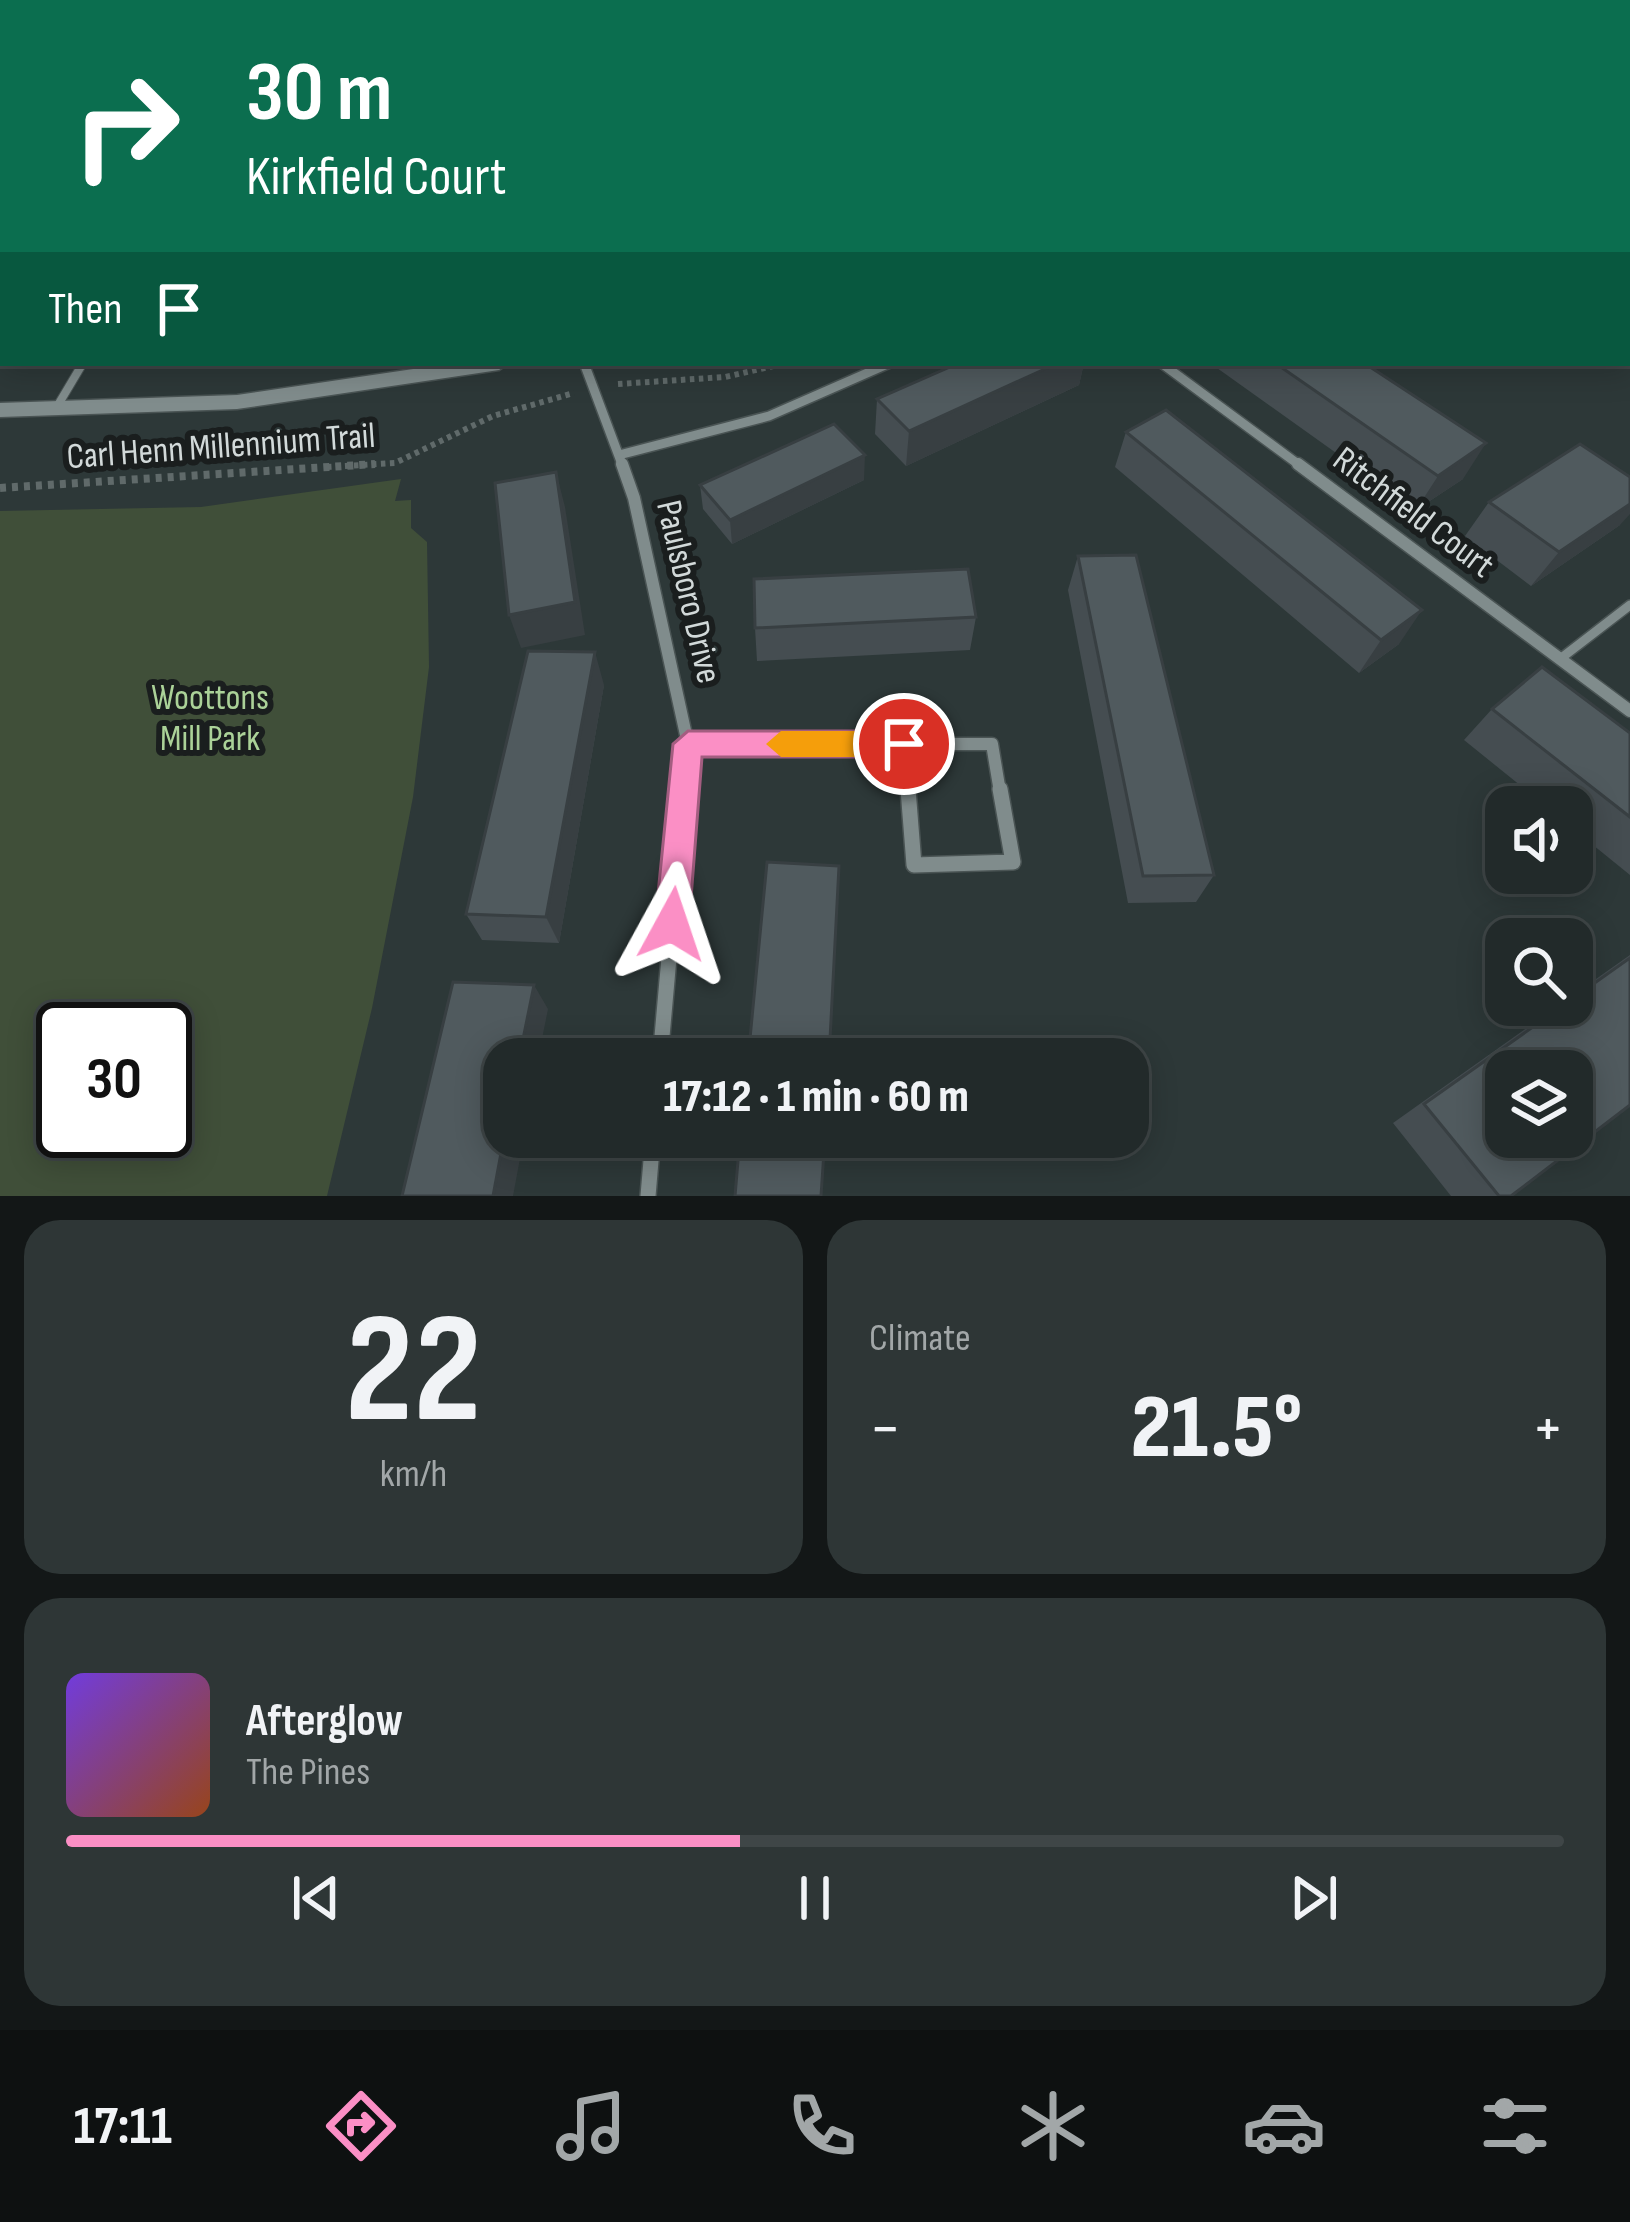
<!DOCTYPE html>
<meta charset="utf-8">
<style>
body{margin:0;font-family:"Sofia Sans Condensed",sans-serif;background:#2e3636;color:#f1f3f6;height:100vh;display:flex;flex-direction:column;font-size:45px;white-space:nowrap}
*{box-sizing:border-box;margin:0}
p{font-size:39px;color:#a2a7a8}
.icon{flex:none;width:66px;height:66px;fill:none;stroke:currentColor;stroke-width:2;stroke-linecap:round;stroke-linejoin:round}
.map{position:relative;height:1196px;overflow:hidden}
.details{display:flex;flex-direction:column;gap:24px;padding:24px;background:#131717;flex:1}
.details>*{flex:none}
.top-card{position:absolute;left:0px;top:0px;width:1632px;height:366px;box-shadow:0 6px 30px #0003,0 0 0 3px #3f4647;background:#0b6e4f;color:#fff;overflow:hidden}
.buttons{position:absolute;left:1485px;top:786px;display:grid;gap:24px}
.buttons a{display:grid;place-items:center;width:108px;height:108px;border-radius:24px;background:#222a2a;box-shadow:0 6px 30px #0003,0 0 0 3px #3f4647;font-size:60px}
.speed{position:absolute;left:36px;top:1002px;display:flex;gap:24px;font-size:60px;font-weight:700;text-align:center}
.speed>*{display:grid;place-content:center;width:156px;height:156px;border-radius:50%;background:#222a2a;box-shadow:0 6px 30px #0003,0 0 0 3px #3f4647;line-height:1}
.speed .limit{border:6px solid #111;border-radius:18px;background:#fff;color:#111}
.pin{position:absolute;display:grid;place-items:center;width:102px;height:102px;color:#fff;margin:-51px;border:6px solid #fff;border-radius:50%;box-shadow:0 3px 12px #0007}
.me{position:absolute;width:132px;margin:-66px;rotate:5deg;stroke-linejoin:round;filter:drop-shadow(0 0 9px #0008)}
.turn{display:flex;align-items:center;gap:42px;height:252px;padding:0 48px;font-size:54px}
.turn .icon{width:156px;height:156px;stroke-width:2.5}
.turn b{display:block;font-size:84px;line-height:102px}
.then{display:flex;align-items:center;height:114px;padding:0 48px;background:#0003;gap:24px;font-size:45px}
.big{font-size:90px;font-weight:800;line-height:1.1}
.details .widget{flex:1;display:flex;flex-direction:column;justify-content:center;gap:18px;min-width:0;padding:0 42px;border-radius:36px;background:#2e3636}
.details .dial{align-items:center;gap:0}
.dial b{font-size:156px;line-height:1}
.song{display:flex;align-items:center;gap:36px}
.cover{width:144px;height:144px;border-radius:18px;background:linear-gradient(135deg,hsl(260 70% 55%),hsl(20 70% 35%))}
.played{height:12px;border-radius:6px;background:linear-gradient(90deg,#fb8fc5 45%,#3f4647 45%)}
.keys{display:flex;justify-content:space-around;direction:ltr}
.heat{display:flex;justify-content:space-between;align-items:center;font-size:66px;direction:ltr}
.details .tiles{flex:1;display:grid;gap:24px;grid-template-columns:1fr 1fr}
.widget:last-child{grid-column:span 2}
.trip{position:absolute;left:483px;top:1038px;width:666px;height:120px;border-radius:36px;background:#222a2a;box-shadow:0 6px 30px #0003,0 0 0 3px #3f4647;font-weight:800;line-height:120px;text-align:center}
.tabs{display:flex;height:192px;justify-content:space-around;align-items:center;background:#0e1111;color:#a2a7a8}
.tabs .icon{width:84px;height:84px}
.tabs .on{color:#fb8fc5}
.tabs b{font-size:54px;color:#f1f3f6}
.map>svg:first-child{display:block}
.green{fill:#404f39;fill-rule:evenodd}
.lines{fill:none;stroke-linecap:round;stroke-linejoin:round}
.lane-far1-casing{stroke:#4a5454;stroke-width:10}
.lane-casing{stroke:#4a5454;stroke-width:12}
.street-far3-casing{stroke:#4a5454;stroke-width:9}
.street-far2-casing{stroke:#4a5454;stroke-width:12}
.street-far1-casing{stroke:#4a5454;stroke-width:15}
.street-casing{stroke:#4a5454;stroke-width:18}
.secondary-casing{stroke:#4a5454;stroke-width:3}
.path-far2{stroke:#606a6a;stroke-width:4.5;stroke-dasharray:4.5 4.5;stroke-linecap:butt}
.path-far1{stroke:#606a6a;stroke-width:6;stroke-dasharray:4.5 4.5;stroke-linecap:butt}
.path{stroke:#606a6a;stroke-width:8;stroke-dasharray:6 6;stroke-linecap:butt}
.lane-far1{stroke:#808c8c;stroke-width:8}
.lane{stroke:#808c8c;stroke-width:9}
.street-far3{stroke:#808c8c;stroke-width:8}
.street-far2{stroke:#808c8c;stroke-width:9}
.street-far1{stroke:#808c8c;stroke-width:12}
.street{stroke:#808c8c;stroke-width:15}
.secondary{fill:#808c8c;fill-rule:evenodd}
.wall{fill:#454d51}
.shaded-wall{fill:#383f42}
.building{fill:#505a5e;stroke:#383f42;stroke-width:3;fill-rule:evenodd}
.route{fill:#fb8fc5;stroke:#a35d80;stroke-width:3}
.slow{fill:#f59e0b}
.labels{text-anchor:middle;dominant-baseline:central;stroke-width:12;stroke-linejoin:round;paint-order:stroke}
.street-label{font-size:36px;fill:#d2d9d9;stroke:#1a1e1e}
.park-label{font-size:36px;fill:#abd298;stroke:#1a1e1e}
</style>
<div class="map">
<svg width="1630" height="1196" viewBox="0 0 1630 1196">
<rect width="100%" height="100%" fill="#2d3838"/>
<path class="green" d="M401,479L395,501L411,500V528L427,542L429,667L413,797L372,1008L327,1196H0V511L201,507ZM63,1029H165V1131H63Z"/>
<g class="lines">
<g class="lane-far1-casing">
<path id="lane-far1" d="M55,410L83,363"/>
</g>
<g class="lane-casing">
<path id="lane" d="M1560,659L1630,605"/>
</g>
<g class="street-far3-casing">
<path id="street-far3" d="M1069,3L1075,0"/>
</g>
<g class="street-far2-casing">
<path id="street-far2" d="M584,363L623,467
M1161,363L1302,467
M619,455L769,416L890,363"/>
</g>
<g class="street-far1-casing">
<path id="street-far1" d="M622,464L634,498L688,744L684,792
M1298,464L1630,711
M688,744H904
M904,744H992L1000,792
M904,744L908,792"/>
</g>
<g class="street-casing">
<path id="street" d="M908,789L914,865L1013,862L1000,789
M660,1059L684,789
M648,1196L653,1137"/>
</g>
<g class="secondary-casing">
<path id="secondary" d="M1342,0H1360L1340,3Z
M454,363H509L499,370L237,409L0,417V403L237,395Z"/>
</g>
<path class="path-far2" d="M415,0L419,3
M1458,3L1466,0"/>
<path class="path-far1" d="M618,384L725,377L787,363
M327,467L395,463L493,416L574,393"/>
<path class="path" d="M0,488L375,464"/>
<use href="#lane-far1" class="lane-far1"/>
<use href="#lane" class="lane"/>
<use href="#street-far3" class="street-far3"/>
<use href="#street-far2" class="street-far2"/>
<use href="#street-far1" class="street-far1"/>
<use href="#street" class="street"/>
<use href="#secondary" class="secondary"/>
</g>
<path class="wall" d="M0,0H251L249,3H3V278H0Z
M1153,0H1218L1217,3H1152Z
M959,363H1084L1079,385L906,466L875,434L877,399Z
M1210,363H1364L1463,479L1416,510Z
M1126,432L1399,644L1359,673L1115,467Z
M864,480L732,544L703,509L700,485Z
M1489,502L1620,525L1531,586L1465,536Z
M1078,556L1214,875L1196,902L1128,903L1068,590Z
M976,617L970,650L757,661L755,628Z
M604,685L559,943L482,940L466,914Z
M1492,709L1630,733V875L1572,828V807H1547L1464,740Z
M1630,955V1105L1511,1196H1451L1393,1123L1559,1005H1572V996Z"/>
<path class="shaded-wall" d="M216,0H251L249,3H214Z
M1058,363H1084L1079,385L906,466L909,431Z
M1486,443L1463,479L1416,510L1438,476Z
M865,455L864,480L732,544L730,520Z
M556,472L565,507L585,635L521,648L509,615Z
M1630,504V514L1620,525L1531,586L1559,552Z
M1422,610L1399,644L1359,673L1381,640Z
M595,652L604,685L559,943L546,917Z
M534,985L548,1009L538,1059H519Z
M504,1137H524L513,1196H493Z"/>
<path class="building" d="M0,0H216L214,3H3V244L1,246Z
M666,0H696L694,3H665Z
M959,363H1058L909,431L877,399Z
M1275,363H1364L1486,443L1438,476Z
M1166,410L1422,610L1381,640L1126,432Z
M834,424L865,455L730,520L700,485Z
M1580,444L1630,477V504L1559,552L1489,502Z
M556,472L575,602L509,615L495,483Z
M1136,555L1214,875L1143,876L1078,556Z
M968,569L976,617L755,628L754,579Z
M528,651L595,652L546,917L466,914Z
M1542,667L1630,733V817L1492,709Z
M767,862L839,866L829,1059H748Z
M1630,958V1105L1511,1196H1499L1424,1104L1564,1005H1572V999ZM1506,1071H1572V1137H1506Z
M453,982L534,985L519,1059H504V1137L493,1196H402Z
M740,1137H825L821,1196H735Z"/>
<path class="route" d="M688,731H904L920,744L904,757H702L689,924L684,936L672,940L660,936L655,924L673,744Z"/>
<path class="slow" d="M781,731H861L876,744L861,757H781L766,744Z"/>
<g class="labels">
<g class="street-label">
<text transform="translate(221 447) rotate(-4)">Carl Henn Millennium Trail</text>
<text transform="translate(1413 513) rotate(37)">Ritchfield Court</text>
<text transform="translate(688 592) rotate(77)">Paulsboro Drive</text>
</g>
<g class="park-label">
<text x="210" y="698">Woottons<tspan x="210" dy="41">Mill Park</tspan></text>
</g>
</g>
</svg>
<div class="buttons">
<a><svg class="icon" aria-label="sound" viewBox="0 0 24 24"><path d="M4 9h4l5-4v14l-5-4H4zM17 9q2 3 0 6"/></svg></a>
<a><svg class="icon" aria-label="search" viewBox="0 0 24 24"><circle cx="10" cy="10" r="6"/><path d="M15 15l6 6"/></svg></a>
<a><svg class="icon" aria-label="layers" viewBox="0 0 24 24"><path d="M12 4l9 5-9 5-9-5zM3 14l9 5 9-5"/></svg></a>
</div>
<div class="speed"><div class="limit">30</div></div>
<div class="pin" style="left:904px;top:744px;background:#d93025"><svg class="icon" aria-label="arrive" viewBox="0 0 24 24"><path d="M6 21V4h12l-3 4 3 4H6"/></svg></div>
<svg class="me" style="left:672px;top:924px" viewBox="-20 -20 40 40"><path d="M0-17L14 15 0 8-14 15z" fill="#fb8fc5" stroke="#fff" stroke-width="4"/></svg>
<div class="trip">17:12 · 1 min · 60 m</div>
<div class="top-card">
<div class="turn"><svg class="icon" aria-label="right" viewBox="0 0 24 24"><path d="M7 20v-9h11M14 6l5 5-5 5"/></svg><div><b>30 m</b>Kirkfield Court</div></div>
<div class="then">Then<svg class="icon" aria-label="arrive" viewBox="0 0 24 24"><path d="M6 21V4h12l-3 4 3 4H6"/></svg></div>
</div>
</div>
<section class="details">
<div class="tiles">
<div class="widget dial"><b>22</b><p>km/h</p></div>
<div class="widget"><p>Climate</p>
<div class="heat"><a>−</a><b class="big">21.5°</b><a>+</a></div>
</div>
<div class="widget">
<div class="song"><i class="cover"></i><div><b>Afterglow</b><p>The Pines</p></div></div>
<div class="played"></div>
<div class="keys"><svg class="icon" aria-label="previous" viewBox="0 0 24 24"><path d="M18 5L8 12l10 7zM5 5v14"/></svg><svg class="icon" aria-label="pause" viewBox="0 0 24 24"><path d="M8 5v14M16 5v14"/></svg><svg class="icon" aria-label="next" viewBox="0 0 24 24"><path d="M6 5l10 7-10 7zM19 5v14"/></svg></div>
</div>
</div>
</section>
<nav class="tabs">
<b>17:11</b>
<svg class="icon on" aria-label="directions" viewBox="0 0 24 24"><path d="M12 3l9 9-9 9-9-9zM9 14v-3h6M13 9l2 2-2 2"/></svg>
<svg class="icon" aria-label="music" viewBox="0 0 24 24"><path d="M9 18V5l10-2v13"/><circle cx="6" cy="18" r="3"/><circle cx="16" cy="16" r="3"/></svg>
<svg class="icon" aria-label="phone" viewBox="0 0 24 24"><path d="M5 4h4l2 5-3 2q2 4 5 5l2-3 5 2v4C11 20 4 13 5 4z"/></svg>
<svg class="icon" aria-label="climate" viewBox="0 0 24 24"><path d="M12 3v18M4 7l16 10M4 17L20 7"/></svg>
<svg class="icon" aria-label="car" viewBox="0 0 24 24"><path d="M5 17H2v-5l4-1 3-4h7l3 4 3 1v5h-3M9 17h6M6 11h13"/><circle cx="7" cy="17" r="2"/><circle cx="17" cy="17" r="2"/></svg>
<svg class="icon" aria-label="filters" viewBox="0 0 24 24"><path d="M4 7h16M4 17h16"/><circle cx="9" cy="7" r="2"/><circle cx="15" cy="17" r="2"/></svg>
</nav>
